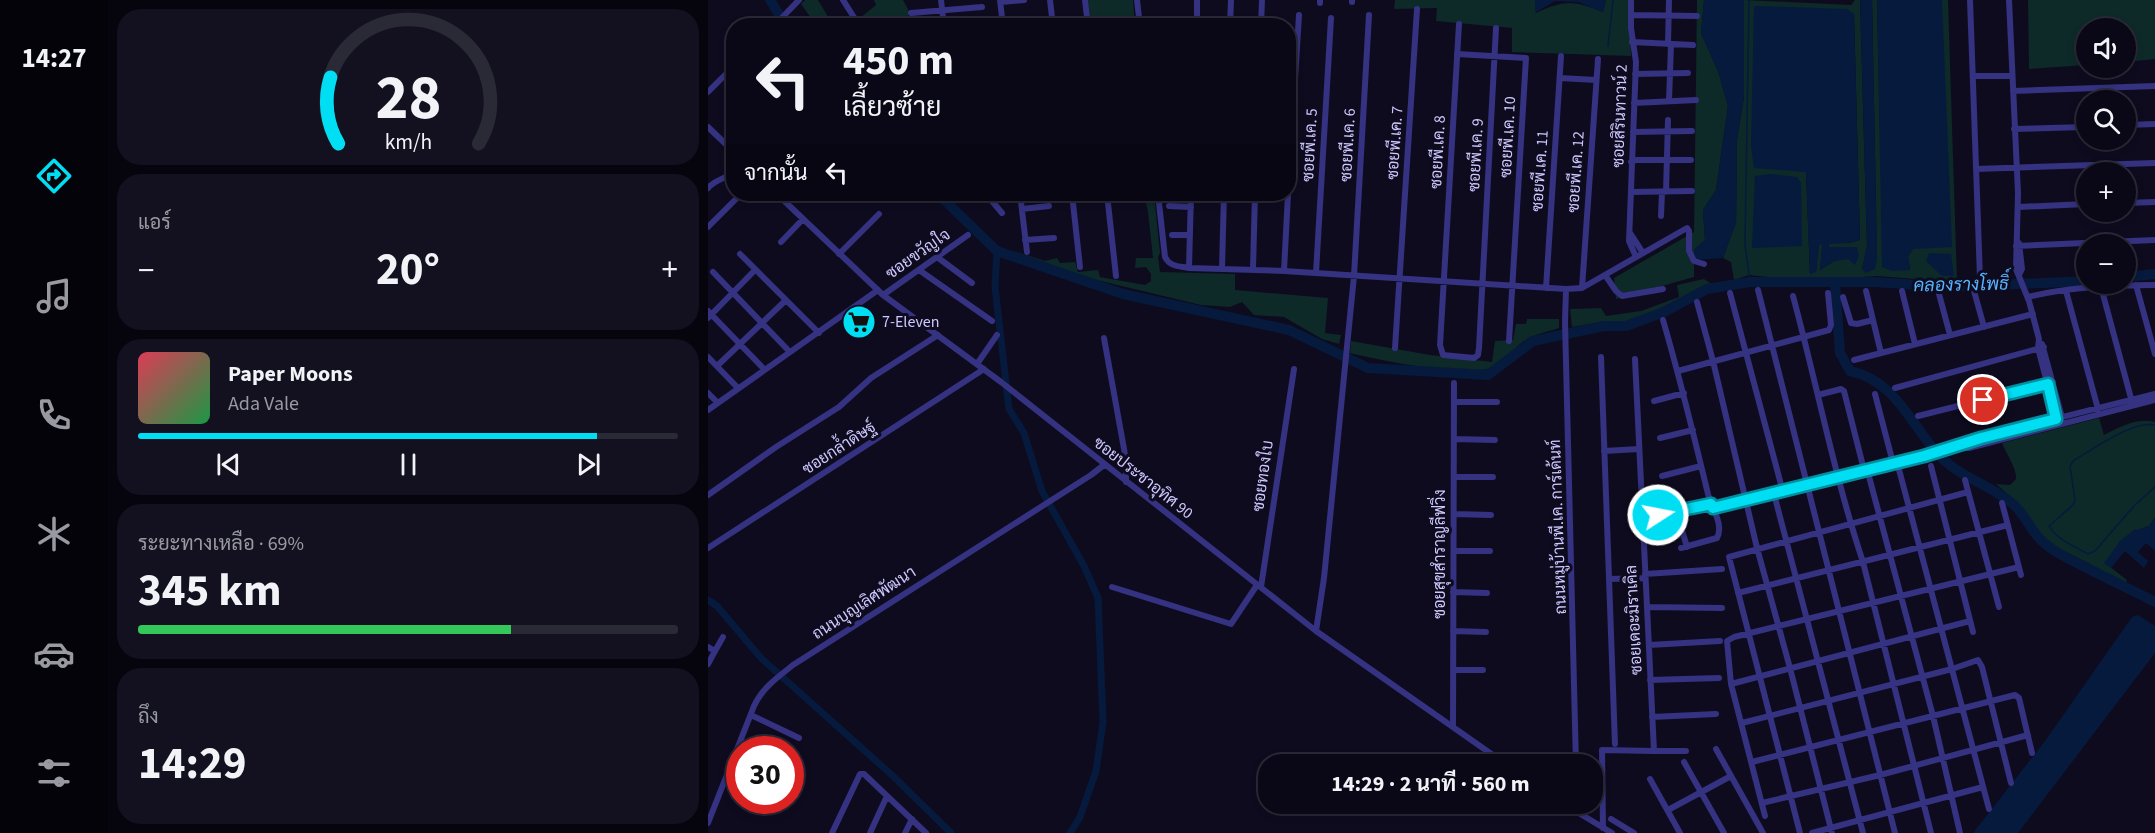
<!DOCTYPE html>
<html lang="th">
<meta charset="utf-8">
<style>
body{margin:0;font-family:"Source Sans 3",Sarabun,sans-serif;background:#131120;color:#f1f3f6;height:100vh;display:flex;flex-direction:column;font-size:22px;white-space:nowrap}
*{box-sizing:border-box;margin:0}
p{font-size:20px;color:#999aa1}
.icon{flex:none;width:33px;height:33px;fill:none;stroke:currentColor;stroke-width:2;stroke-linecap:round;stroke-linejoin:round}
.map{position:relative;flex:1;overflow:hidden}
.side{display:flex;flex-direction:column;gap:9px;padding:9px;background:#06040d;width:600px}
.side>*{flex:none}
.guide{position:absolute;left:18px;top:18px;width:570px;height:183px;border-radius:24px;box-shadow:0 3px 9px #0003,0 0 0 2px #2a2936;background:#0a0817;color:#f1f3f6;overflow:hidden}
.controls{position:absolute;left:1368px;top:18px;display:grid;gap:12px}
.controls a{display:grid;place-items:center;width:60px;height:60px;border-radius:50%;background:#0a0817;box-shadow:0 3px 9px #0003,0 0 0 2px #2a2936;font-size:30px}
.speed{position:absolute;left:18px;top:736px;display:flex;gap:12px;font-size:30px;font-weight:700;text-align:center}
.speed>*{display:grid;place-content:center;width:78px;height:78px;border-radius:50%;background:#0a0817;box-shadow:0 3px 9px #0003,0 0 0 2px #2a2936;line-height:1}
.speed .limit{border:9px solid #d22;background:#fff;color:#111}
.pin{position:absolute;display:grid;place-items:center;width:51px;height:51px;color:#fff;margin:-26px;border:3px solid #fff;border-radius:50%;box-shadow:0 2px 6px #0007}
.me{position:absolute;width:66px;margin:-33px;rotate:79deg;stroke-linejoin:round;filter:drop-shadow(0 0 4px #0008)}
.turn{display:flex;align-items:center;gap:21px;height:126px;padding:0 18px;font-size:27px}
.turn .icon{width:78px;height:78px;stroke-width:2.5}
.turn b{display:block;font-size:42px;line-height:51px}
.then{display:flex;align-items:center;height:57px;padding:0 18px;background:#0003;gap:12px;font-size:22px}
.big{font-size:45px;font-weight:700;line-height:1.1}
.side .tile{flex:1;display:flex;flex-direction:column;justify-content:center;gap:9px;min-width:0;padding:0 21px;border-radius:24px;background:#131120}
.side .dial{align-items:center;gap:0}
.dial svg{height:156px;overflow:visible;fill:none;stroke:#2a2936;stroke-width:7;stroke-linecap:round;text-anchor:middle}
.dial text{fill:#f1f3f6;stroke:none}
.song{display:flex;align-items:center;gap:18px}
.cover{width:72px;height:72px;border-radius:9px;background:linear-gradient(135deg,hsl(350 70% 55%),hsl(140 70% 35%))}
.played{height:6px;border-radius:3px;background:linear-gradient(90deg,#00def4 85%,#2a2936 85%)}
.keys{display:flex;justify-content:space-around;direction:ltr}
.heat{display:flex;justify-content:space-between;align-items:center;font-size:33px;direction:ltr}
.charge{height:9px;border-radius:4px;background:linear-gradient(90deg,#34c759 69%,#2a2936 0)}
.trip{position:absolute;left:550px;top:754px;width:345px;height:60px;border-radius:24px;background:#0a0817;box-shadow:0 3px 9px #0003,0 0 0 2px #2a2936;font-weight:700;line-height:60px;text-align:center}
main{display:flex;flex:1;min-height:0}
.tab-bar{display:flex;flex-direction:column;width:108px;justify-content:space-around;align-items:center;background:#040309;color:#999aa1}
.tab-bar .icon{width:42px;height:42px}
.tab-bar .active{color:#00def4}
.tab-bar b{font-size:27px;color:#f1f3f6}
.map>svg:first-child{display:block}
.green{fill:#0d2928;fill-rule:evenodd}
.water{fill:#061a3d}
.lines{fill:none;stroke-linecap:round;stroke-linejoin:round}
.stream{stroke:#061a3d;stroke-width:1.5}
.canal{stroke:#061a3d;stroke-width:7}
.river{stroke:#061a3d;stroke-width:10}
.minor{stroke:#343281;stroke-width:6}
.route-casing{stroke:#00909f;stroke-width:15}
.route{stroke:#00def4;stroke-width:10}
.labels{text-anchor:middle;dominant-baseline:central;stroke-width:6;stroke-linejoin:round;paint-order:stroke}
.street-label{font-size:16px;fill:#cec9ff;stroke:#0e0b1f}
.poi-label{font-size:16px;fill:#cec9ff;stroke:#0e0b1f;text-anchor:start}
.water-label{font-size:18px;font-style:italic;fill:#57b3ff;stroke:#0e0b1f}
</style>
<main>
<nav class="tab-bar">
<b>14:27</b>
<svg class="icon active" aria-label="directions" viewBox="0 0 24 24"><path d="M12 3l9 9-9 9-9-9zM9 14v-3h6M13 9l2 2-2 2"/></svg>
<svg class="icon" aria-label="music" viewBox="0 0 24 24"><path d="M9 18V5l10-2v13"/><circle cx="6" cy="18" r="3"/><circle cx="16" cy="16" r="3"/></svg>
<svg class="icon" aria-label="phone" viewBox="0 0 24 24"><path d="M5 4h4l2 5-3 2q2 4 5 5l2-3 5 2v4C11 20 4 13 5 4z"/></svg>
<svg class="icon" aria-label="climate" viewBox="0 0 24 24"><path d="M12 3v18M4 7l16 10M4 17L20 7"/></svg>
<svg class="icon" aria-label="car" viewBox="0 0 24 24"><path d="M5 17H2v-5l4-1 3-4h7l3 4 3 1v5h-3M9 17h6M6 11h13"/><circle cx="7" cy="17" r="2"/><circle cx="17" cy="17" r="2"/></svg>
<svg class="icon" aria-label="filters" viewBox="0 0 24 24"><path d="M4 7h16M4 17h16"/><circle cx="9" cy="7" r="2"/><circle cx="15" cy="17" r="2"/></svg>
</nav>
<section class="side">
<div class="tile dial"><svg viewBox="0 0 100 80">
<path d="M14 69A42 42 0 1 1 86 69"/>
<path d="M14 69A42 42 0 0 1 10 35" stroke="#00def4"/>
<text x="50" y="56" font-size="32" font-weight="700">28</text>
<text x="50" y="72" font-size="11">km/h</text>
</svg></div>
<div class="tile"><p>แอร์</p>
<div class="heat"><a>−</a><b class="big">20°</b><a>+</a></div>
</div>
<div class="tile">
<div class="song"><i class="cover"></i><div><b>Paper Moons</b><p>Ada Vale</p></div></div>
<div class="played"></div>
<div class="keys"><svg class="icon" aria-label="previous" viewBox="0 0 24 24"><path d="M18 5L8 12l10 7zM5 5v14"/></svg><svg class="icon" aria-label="pause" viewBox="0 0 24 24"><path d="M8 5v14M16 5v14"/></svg><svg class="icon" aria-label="next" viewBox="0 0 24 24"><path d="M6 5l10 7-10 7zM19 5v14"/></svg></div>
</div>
<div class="tile"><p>ระยะทางเหลือ · 69%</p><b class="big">345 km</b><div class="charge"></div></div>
<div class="tile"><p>ถึง</p><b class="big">14:29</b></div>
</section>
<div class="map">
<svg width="1447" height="833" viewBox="0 0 1447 833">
<rect width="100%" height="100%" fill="#0e0b1f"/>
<path class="green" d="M97,0H110L125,25H108L93,4Z
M166,0H195L200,9V25L142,26L168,5Z
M380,0H425L427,25H383Z
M687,0H827L828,13C857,0 864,0 895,12L898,0H921L923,56L804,52V28L728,21L729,8L686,9Z
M989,0H996L993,33L1010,71L1020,106L1008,190L995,210L997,240L986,250V277L908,299L906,278L986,232Z
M1036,0L1143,5L1147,0H1152L1159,246L1154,269L1169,258L1164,0H1169L1175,267L1202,269L1200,256L1205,249L1234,22V0H1240L1249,282L1168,276L1099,281L1041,275L1026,280L1023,262L1015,258L1028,222L1029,139L1036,97ZM1146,14L1152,240L1141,243H1120L1121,247L1151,256L1126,261L1112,270L1115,243L1111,244L1108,271L1102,274L1098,172Z
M1320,0H1447V59L1418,62V28H1378V65L1321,69Z
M436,194H446L452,253L450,257L452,272L527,274V290L620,298L617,333L633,335L631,344L614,339L576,317L546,315L534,302L522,307L493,305L376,277L300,249L337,261L349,258L352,263L367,262L370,272L390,270L392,277L437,285L443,281V274L438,267L427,268L428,258H445L440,212Z
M996,279L1005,285L976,297L942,316L912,323L894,322L864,327L862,309L893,308L898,316L933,311L971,297L969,285Z
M819,319H851V328C839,332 826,334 816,341C804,350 794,365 779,369C753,377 671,360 642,353L643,341L722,355L784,362L787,341L805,340L808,324H818Z
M1391,418L1396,435C1411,427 1430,417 1447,422V518L1441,526L1430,530L1397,563L1419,580L1417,586L1385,568L1382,564L1342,544L1332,534L1312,505L1288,484L1302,485L1308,479C1309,468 1298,454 1294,443Z"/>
<path class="water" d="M827,0H898L895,12L870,2L847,1L827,13Z
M996,0H1036V97L1029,139L1028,223L1015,258L986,260V250L997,240L995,210L1008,190L1020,106L1010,71L993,33Z
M1152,0H1164L1169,258L1167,269L1158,273L1154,269L1159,246Z
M1169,0H1234L1244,247L1205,249L1200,256L1202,270L1185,271L1174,267Z
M1046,6L1139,9L1146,14L1152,240L1141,243L1120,244L1121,247H1149L1151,256L1147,265L1140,259L1126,261L1112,270L1114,244L1111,245L1108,272L1102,274L1098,172L1046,168L1043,146Z
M1062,174L1089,177L1093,183L1094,246L1044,248L1047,176Z
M1221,253L1243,254L1246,276H1234L1218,261Z
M1447,518V551L1438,543L1430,552L1440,561L1436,568L1417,551L1403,568L1396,563L1412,541L1427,529L1430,530L1441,526Z
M1430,615L1447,626V653L1310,833H1265L1337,741L1424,617Z"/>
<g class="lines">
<path class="stream" d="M1041,0L1037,244L1042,282
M900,46L905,0
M1447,425C1425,420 1386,449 1366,460L1362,466L1367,500L1365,505L1341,526C1348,539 1368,547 1380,554L1387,551L1426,506L1447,487"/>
<path class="canal" d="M289,251L287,287L301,409L316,433L334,491L376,566L390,598L395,722L388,771L372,817L362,833
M0,600L9,606L53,658L185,776L243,833"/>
<path class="river" d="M62,0L78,26
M230,194L289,251L415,294L581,330L660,368L780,375L825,341L896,326H918L956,312L999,289L1042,282H1166L1242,287L1378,281
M1418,277L1447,274
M1127,283L1132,353L1142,371C1194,382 1205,436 1243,466C1263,481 1287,488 1306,505C1317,515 1323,531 1334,541C1346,553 1362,559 1377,567C1400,579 1424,590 1447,602"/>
<path class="minor" d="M135,0L147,19
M233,0L236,26
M292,0L295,26
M342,0L345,26
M377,0L380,26
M429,0L432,26
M489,0V26
M923,0V28L928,62L921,241L928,257
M1262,0L1272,278
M1301,0L1310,193L1308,269L1321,301L1331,339L1330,348L1350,425
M293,2L316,0
M644,2V0
M612,3V0
M203,13L274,7
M923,15L989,16
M751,24L732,345L735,355L766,358L770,355L771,348L788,28
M66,26L91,0
M522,26L523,0
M553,26L554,0
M924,42L985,45
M960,44L961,0
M749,54L818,58L801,341
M927,74L980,73
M1265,76H1304
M852,78L888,80
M1305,91L1447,86
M0,92L26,66
M961,101L963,45
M926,103L988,100
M1418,125L1447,124
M0,127L26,152
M1306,129L1378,127
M925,132L984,131
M923,162L928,160H983
M1268,169L1447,163
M0,188C9,178 17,180 26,171
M580,192L591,15
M923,192L984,191
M958,192L960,120
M69,194L175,295L293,382L608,631L799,765
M278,194L294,213
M312,194L319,252
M364,194L372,267
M399,194L408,276
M450,194L457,257C462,267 471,266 481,268L576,271L858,289L874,288L979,228L981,231V251L986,261L996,264
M1418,203L1447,202
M461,206L483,207
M1310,207L1378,204
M314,209L341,206
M953,216L954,192
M0,227L33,194
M922,233L935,253
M464,235H482
M317,240L346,238
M73,242L95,219
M1308,246L1447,240
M32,254L111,333
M131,254L171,214
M229,257L264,283
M481,268L483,194
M514,268L516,194
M545,269L547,194
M211,270L284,321
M576,271L580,194
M5,272L79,349
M608,273L623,18
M897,275L908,291L914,296L955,289
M1311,275L1314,269L1311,243
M1428,285L1447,354
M1393,287L1424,402
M838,288L853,56
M874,288L890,59
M858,289L857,322L868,765
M1050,290L1187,833
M1158,291L1173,353
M1194,291L1207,344
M1266,291L1276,327
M1358,291L1390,409
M1022,293L1075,492
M1231,294L1242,335
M175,295L260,235
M1085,296C1109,385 1126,475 1155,562L1223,833
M1135,297L1143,323L1149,324L1165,320
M1320,297C1359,287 1406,285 1447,285
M989,302L1005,361L1049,548L1082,668L1124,833
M0,311L54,367
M0,318L47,270
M955,320C972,378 986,436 1000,494C1004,508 1016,525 1009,538L973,548
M396,338L418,460V482
M1334,344L1355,421
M687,348L709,9
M0,357L28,386
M893,357L907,744
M1146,360L1325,314
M269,364L289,335
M9,366L78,300
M970,371L1121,330L1123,325L1120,293
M1187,388L1336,347
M0,393L10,403
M1167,394L1185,463
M1110,395L1133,389L1136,391L1156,470
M946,401L976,393
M746,402H789
M0,410L170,290
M1210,416L1345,382
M952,438L985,430
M746,439L787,440
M1250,448H1261L1447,400
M896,451L931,449
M1189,462L1281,809
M1223,466L1265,632
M1159,469L1225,716L1252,833
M954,476L993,466
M746,477H785
M1257,480L1291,607
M1066,494L1155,833
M0,495L68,447L131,407L163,378L230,335
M1294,503L1313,575
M1005,508L1216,456L1314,427L1447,394
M968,511L979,547
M746,514L783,515
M949,515L1003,503
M0,548L276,369
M746,551H782
M937,574L1014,569
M901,579L937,578
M404,587L523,624L549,585
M553,587L586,369
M745,592L779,593
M1030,593L1300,525
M939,607L1014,608
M608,631L616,578L646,276L661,15
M745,631L778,632
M941,645L1012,641
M0,647L7,651L0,664
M7,651L15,637
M745,670H775
M942,680L1011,678
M1023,684L1262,621
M43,715L91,738
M944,717L1008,714
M1034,723L1244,669L1270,660L1274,667L1303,783
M745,726L746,383
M1008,749L1055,833
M946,751H978
M976,762L1016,833
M1044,762L1307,695L1311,698L1324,753
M942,779L972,833
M1054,803L1172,775L1320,735
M856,804L904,833
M960,810L1023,776
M1057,816L1023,684L1019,641L1026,637L1311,567
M903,819L926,833
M0,823L46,706C54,688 70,677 85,665L383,475L396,465
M895,828L894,750L946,751L927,359
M124,833L152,774H156L218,833
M162,833L179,796
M197,833L204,819
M1092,833L1021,557L1260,492
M1104,833L1275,787"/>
</g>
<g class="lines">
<g class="route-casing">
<path id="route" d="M950,515L1003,504L1005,508L1216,456L1273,438L1348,419L1340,384L1275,400"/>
</g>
<use href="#route" class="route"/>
</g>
<defs>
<g id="supermarket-disc" transform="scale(1.725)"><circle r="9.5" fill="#00def4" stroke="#0e0b1f"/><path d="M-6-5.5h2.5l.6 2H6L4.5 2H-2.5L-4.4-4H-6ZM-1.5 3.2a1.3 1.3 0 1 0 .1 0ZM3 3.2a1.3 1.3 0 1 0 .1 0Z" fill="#111"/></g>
</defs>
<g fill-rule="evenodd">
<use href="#supermarket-disc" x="151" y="322"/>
</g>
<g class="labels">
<g class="street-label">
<text transform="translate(912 116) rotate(-88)">ซอยสิรินทาวน์ 2</text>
<text transform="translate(800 137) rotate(-87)">ซอยพี.เค. 10</text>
<text transform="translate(687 143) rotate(-86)">ซอยพี.เค. 7</text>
<text transform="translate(602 145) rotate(-87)">ซอยพี.เค. 5</text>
<text transform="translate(640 145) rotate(-87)">ซอยพี.เค. 6</text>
<text transform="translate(730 152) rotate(-87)">ซอยพี.เค. 8</text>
<text transform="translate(768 155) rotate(-87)">ซอยพี.เค. 9</text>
<text transform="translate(832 171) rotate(-86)">ซอยพี.เค. 11</text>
<text transform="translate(868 172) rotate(-86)">ซอยพี.เค. 12</text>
<text transform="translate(210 254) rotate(-35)">ซอยขวัญใจ</text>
<text transform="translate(131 448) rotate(-33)">ซอยกล้ำดิษฐ์</text>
<text transform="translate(555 476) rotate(-82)">ซอยทองใบ</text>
<text transform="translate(435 478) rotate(38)">ซอยประชาอุทิศ 90</text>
<text transform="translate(850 527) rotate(-92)">ถนนหมู่บ้านพี.เค. การ์เด้นท์</text>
<text transform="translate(732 554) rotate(-90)">ซอยสุขสำราญลีฟวิ่ง</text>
<text transform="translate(156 603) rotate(-33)">ถนนบุญเลิศพัฒนา</text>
<text transform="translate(926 620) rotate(-93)">ซอยเดอะมิราเคิล</text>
</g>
<g class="poi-label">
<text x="174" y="322">7-Eleven</text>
</g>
<g class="water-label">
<text transform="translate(1253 285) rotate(-1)">คลองรางโพธิ์</text>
</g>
</g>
</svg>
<div class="controls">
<a><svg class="icon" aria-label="sound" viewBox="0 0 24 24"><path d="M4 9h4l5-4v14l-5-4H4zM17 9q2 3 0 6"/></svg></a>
<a><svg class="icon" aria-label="search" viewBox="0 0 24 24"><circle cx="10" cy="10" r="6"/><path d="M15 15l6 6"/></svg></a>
<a>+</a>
<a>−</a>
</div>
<div class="speed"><div class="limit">30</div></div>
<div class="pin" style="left:1275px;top:400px;background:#d93025"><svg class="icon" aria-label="arrive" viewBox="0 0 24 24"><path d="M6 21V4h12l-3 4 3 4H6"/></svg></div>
<svg class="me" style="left:950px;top:515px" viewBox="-20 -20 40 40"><circle r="17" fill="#00def4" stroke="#fff" stroke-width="3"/><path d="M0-11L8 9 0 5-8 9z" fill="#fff"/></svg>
<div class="trip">14:29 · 2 นาที · 560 m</div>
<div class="guide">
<div class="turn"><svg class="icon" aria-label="left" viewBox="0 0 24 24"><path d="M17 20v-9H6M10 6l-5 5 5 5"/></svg><div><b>450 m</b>เลี้ยวซ้าย</div></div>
<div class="then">จากนั้น<svg class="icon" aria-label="left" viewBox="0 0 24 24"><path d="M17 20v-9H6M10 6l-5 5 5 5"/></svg></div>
</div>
</div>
</main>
